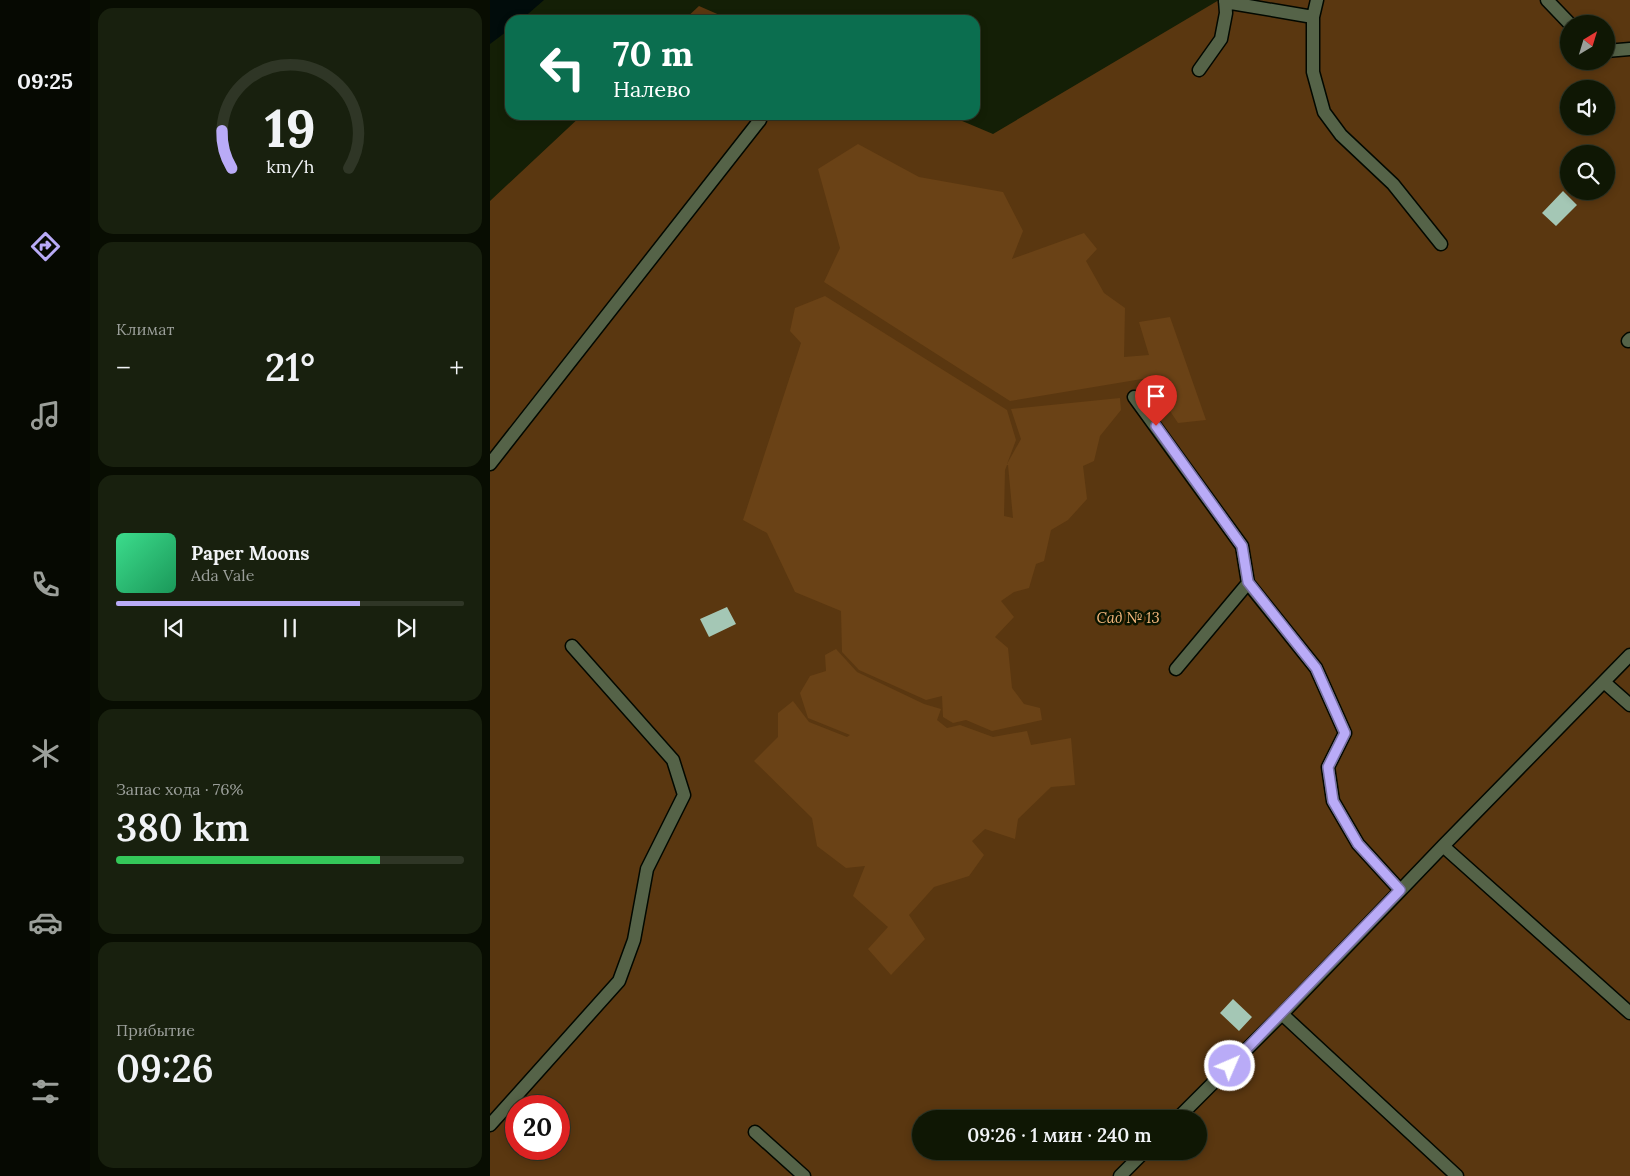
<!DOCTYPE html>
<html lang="ru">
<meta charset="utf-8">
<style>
body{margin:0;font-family:Lora,serif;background:#18200e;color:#f1f3f6;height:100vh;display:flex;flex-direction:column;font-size:19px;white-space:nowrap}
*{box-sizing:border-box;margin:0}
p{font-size:16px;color:#9b9f9a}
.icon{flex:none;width:28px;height:28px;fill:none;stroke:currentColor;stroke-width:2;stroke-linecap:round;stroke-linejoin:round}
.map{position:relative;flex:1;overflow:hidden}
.sheet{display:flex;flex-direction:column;gap:8px;padding:8px;background:#080d02;width:400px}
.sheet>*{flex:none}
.banner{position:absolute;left:15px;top:15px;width:475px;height:105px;border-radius:15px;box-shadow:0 2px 8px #0003,0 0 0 1px #2f3626;background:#0b6e4f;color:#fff;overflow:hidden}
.needle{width:32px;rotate:38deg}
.tools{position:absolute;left:1070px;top:15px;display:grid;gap:10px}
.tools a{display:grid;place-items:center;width:55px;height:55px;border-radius:50%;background:#0f1704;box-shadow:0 2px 8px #0003,0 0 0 1px #2f3626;font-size:25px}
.speed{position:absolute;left:15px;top:1095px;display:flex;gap:10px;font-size:25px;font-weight:700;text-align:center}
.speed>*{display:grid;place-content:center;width:65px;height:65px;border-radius:50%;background:#0f1704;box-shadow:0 2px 8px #0003,0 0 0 1px #2f3626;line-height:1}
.speed .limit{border:8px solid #d22;background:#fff;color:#111}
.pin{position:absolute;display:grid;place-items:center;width:42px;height:42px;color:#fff;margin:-51px -21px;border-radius:50% 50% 50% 0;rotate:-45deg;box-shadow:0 0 5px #0007}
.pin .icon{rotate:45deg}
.me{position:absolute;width:55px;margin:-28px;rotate:45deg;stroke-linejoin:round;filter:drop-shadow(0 0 4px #0008)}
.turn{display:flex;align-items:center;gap:18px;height:105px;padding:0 25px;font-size:22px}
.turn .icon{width:65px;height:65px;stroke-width:2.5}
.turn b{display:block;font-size:35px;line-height:42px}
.big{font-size:38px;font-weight:600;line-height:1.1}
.sheet .card{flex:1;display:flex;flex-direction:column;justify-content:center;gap:8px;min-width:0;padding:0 18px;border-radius:15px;background:#18200e}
.sheet .dial{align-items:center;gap:0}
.dial svg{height:130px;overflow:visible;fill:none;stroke:#2f3626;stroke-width:7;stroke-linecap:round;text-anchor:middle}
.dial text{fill:#f1f3f6;stroke:none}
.song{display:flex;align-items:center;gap:15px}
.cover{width:60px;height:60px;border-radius:8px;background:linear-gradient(135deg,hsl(150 70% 55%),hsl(150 70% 35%))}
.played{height:5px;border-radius:2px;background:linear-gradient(90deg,#b9abf7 70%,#2f3626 70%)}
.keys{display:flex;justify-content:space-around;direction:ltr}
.heat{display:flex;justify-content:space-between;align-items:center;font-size:28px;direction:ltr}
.charge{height:8px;border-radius:4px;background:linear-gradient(90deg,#34c759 76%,#2f3626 0)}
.trip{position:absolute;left:422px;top:1110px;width:295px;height:50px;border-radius:25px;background:#0f1704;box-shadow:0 2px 8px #0003,0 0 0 1px #2f3626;font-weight:600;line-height:50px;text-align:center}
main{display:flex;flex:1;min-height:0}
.dock{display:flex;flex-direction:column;width:90px;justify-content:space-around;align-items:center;background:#060902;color:#9b9f9a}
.dock .icon{width:35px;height:35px}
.dock .on{color:#b9abf7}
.dock b{font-size:22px;color:#f1f3f6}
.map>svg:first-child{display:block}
.green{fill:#5a3710;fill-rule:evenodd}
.forest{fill:#6a4216;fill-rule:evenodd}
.water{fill:#010c0b}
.building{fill:#a4c7b5}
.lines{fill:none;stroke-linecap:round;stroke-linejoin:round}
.minor-casing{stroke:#020800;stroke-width:15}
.minor{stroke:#556348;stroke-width:12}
.route-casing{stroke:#786fa1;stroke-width:12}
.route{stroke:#b9abf7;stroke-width:9}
.labels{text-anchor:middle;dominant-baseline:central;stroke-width:5;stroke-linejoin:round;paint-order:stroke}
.park-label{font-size:15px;font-style:italic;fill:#f6b87d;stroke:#0b1501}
</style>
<main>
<nav class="dock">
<b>09:25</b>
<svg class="icon on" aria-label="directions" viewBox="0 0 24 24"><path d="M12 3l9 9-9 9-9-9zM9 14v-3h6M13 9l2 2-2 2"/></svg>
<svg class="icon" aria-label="music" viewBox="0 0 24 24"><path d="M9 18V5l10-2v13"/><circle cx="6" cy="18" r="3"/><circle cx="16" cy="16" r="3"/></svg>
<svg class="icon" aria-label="phone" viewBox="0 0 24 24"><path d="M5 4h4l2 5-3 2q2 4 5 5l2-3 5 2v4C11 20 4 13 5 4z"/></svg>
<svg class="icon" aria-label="climate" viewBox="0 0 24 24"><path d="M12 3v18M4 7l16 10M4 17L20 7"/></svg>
<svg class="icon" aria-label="car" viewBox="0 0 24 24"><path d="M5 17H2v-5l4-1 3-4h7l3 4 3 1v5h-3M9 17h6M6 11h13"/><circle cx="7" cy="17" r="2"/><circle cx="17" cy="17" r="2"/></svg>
<svg class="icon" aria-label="filters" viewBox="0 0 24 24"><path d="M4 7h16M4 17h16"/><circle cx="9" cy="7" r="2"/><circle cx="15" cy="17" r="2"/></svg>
</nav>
<section class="sheet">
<div class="card dial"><svg viewBox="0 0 100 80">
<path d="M14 69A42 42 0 1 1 86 69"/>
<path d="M14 69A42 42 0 0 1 8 46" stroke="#b9abf7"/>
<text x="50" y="56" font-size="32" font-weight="700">19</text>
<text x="50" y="72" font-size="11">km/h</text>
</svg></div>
<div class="card"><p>Климат</p>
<div class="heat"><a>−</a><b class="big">21°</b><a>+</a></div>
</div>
<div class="card">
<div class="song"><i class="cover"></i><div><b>Paper Moons</b><p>Ada Vale</p></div></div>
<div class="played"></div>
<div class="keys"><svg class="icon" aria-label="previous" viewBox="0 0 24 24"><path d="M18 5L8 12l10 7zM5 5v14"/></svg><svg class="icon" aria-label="pause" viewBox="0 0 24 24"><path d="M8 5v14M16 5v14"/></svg><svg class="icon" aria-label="next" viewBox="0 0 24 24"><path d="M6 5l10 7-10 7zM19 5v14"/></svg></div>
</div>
<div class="card"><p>Запас хода · 76%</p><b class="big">380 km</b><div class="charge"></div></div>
<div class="card"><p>Прибытие</p><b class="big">09:26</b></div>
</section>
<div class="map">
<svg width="1140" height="1176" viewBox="0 0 1140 1176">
<rect width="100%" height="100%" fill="#141f06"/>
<path class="green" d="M729,0H1140V1176H0V201L92,115H458L503,134ZM1079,24H1116V61H1079ZM1079,89H1116V126H1079ZM1079,154H1116V191H1079ZM26,1106H69V1149H26ZM431,1119H709V1151H431Z
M209,6L241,20H194Z"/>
<path class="forest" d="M368,144L429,177L513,192L533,231L522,259L594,233L607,249L596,261L614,293L635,308L634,357L659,355L649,322L680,317L716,420L688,423L658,378L520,401L334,282L350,248L328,169Z
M335,296L517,410L526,440L517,464L531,439L521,409L630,398L631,410L610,436L604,461L593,466L597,499L578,520L561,530L554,561L546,564L539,588L524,592L511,601L524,617L505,637L518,648L522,688L534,704L550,708L552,720L502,731L476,720L463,723L453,717L452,696L436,700L369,670L352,652L351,611L305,592L277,533L253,520L311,343L300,331L305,308ZM517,465H518L523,518L514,516L515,470Z
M346,649L367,672L434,704L451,709L447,720L457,728L470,725L503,737L537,731L541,745L581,738L585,785L561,787L528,819L525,839L495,829L482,841L494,855L479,876L444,887L419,915L435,939L401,975L378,949L398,927L363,896L375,866L356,868L327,846L322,818L264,761L288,737V713L303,701L319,722L357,737L360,735L318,718L310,693L320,676L336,671L335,655Z"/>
<path class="water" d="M0,0H54L31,20H20V29L0,44Z"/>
<path class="building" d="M1073,191L1087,205L1066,226L1052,213Z
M237,607L246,624L219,637L210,619Z
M743,999L762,1017L749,1031L730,1013Z"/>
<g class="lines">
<g class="minor-casing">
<path id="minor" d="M827,0L823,17V72L834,112L851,135L903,184L951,244
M1057,0L1080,24
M735,2L823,17
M1116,51L1140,49
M709,70L731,39L736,13L735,0
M1138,341L1140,339
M644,397L752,546L758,583L826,668L855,733L838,767L843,801L868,844L910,890
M0,464L270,120L267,115
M686,669L758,583
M1114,682L1140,705
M953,846L1140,1013
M792,1014L967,1176
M687,1119L792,1014L953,846L1140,655
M0,1125L129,981L144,940L157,869L194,795L183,760L82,646
M265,1132L314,1176
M630,1176L655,1151"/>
</g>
<use href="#minor" class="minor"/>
</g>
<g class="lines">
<g class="route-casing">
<path id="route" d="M666,426L752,546L758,582L826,668L855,733L838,767L843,801L868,844L910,890L740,1066"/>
</g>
<use href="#route" class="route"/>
</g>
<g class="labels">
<g class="park-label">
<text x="638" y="617">Сад № 13</text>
</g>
</g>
</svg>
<div class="tools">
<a><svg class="needle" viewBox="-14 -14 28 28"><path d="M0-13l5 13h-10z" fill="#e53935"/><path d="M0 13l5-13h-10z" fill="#9b9f9a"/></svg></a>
<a><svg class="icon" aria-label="sound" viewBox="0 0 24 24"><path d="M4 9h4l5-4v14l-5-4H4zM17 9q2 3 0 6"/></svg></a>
<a><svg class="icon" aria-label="search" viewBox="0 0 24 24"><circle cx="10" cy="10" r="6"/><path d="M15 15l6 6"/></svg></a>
</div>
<div class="speed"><div class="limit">20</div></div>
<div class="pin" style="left:666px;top:426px;background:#d93025"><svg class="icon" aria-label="arrive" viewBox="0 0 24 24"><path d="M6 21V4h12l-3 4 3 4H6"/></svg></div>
<svg class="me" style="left:740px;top:1066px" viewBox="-20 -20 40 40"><circle r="17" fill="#b9abf7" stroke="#fff" stroke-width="3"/><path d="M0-11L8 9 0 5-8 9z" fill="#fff"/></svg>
<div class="trip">09:26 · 1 мин · 240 m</div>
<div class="banner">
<div class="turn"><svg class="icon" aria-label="left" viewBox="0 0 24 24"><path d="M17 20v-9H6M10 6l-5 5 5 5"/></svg><div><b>70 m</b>Налево</div></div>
</div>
</div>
</main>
